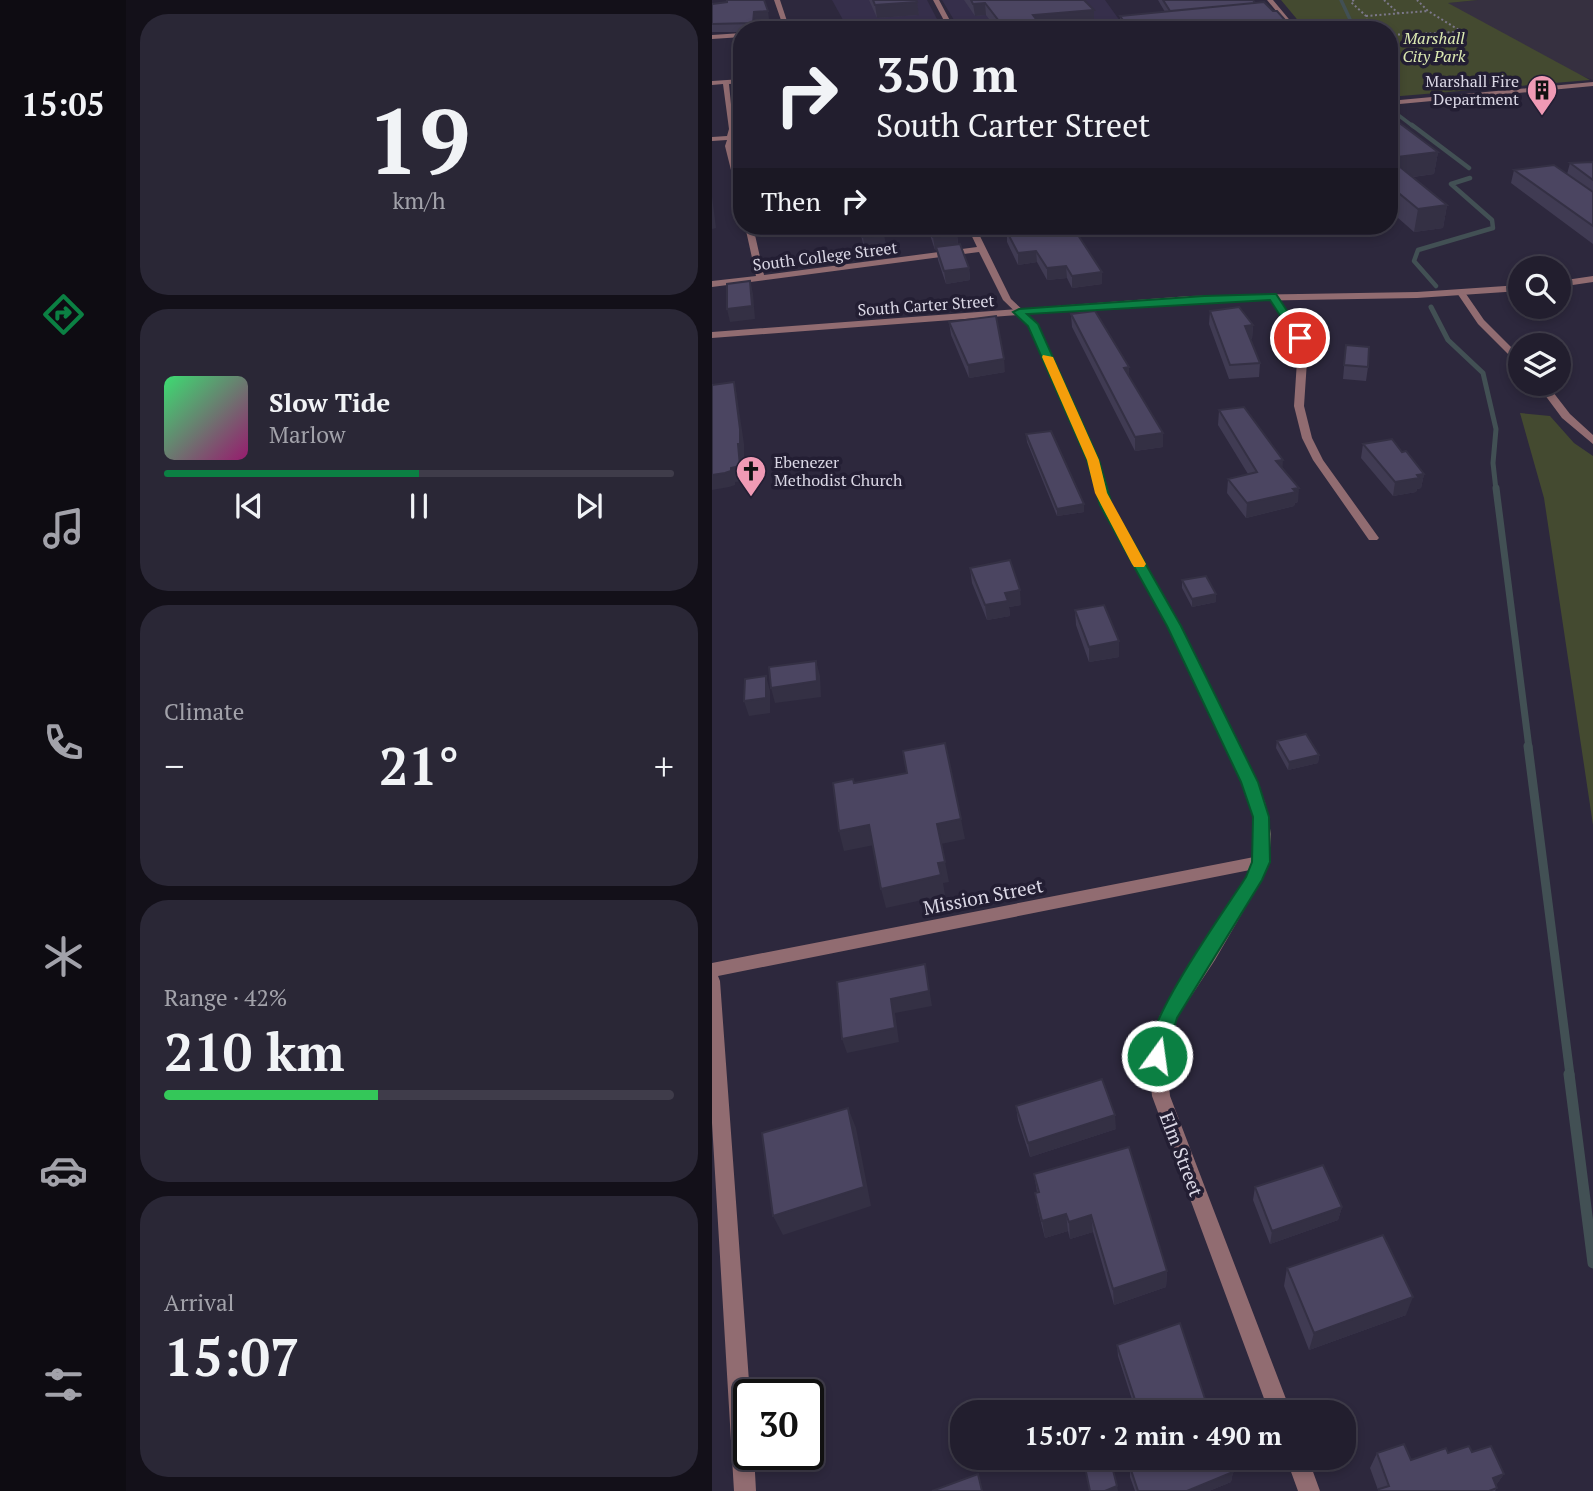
<!DOCTYPE html>
<meta charset="utf-8">
<style>
body{margin:0;font-family:"PT Serif",serif;background:#2a2736;color:#f1f3f6;height:100vh;display:flex;flex-direction:column;font-size:26px;white-space:nowrap}
*{box-sizing:border-box;margin:0}
p{font-size:23px;color:#a2a2aa}
.icon{flex:none;width:38px;height:38px;fill:none;stroke:currentColor;stroke-width:2;stroke-linecap:round;stroke-linejoin:round}
.map{position:relative;flex:1;overflow:hidden}
.drawer{display:flex;flex-direction:column;gap:14px;padding:14px;background:#131019;width:586px}
.drawer>*{flex:none}
.banner{position:absolute;left:21px;top:21px;width:665px;height:214px;border-radius:28px;box-shadow:0 4px 10px #0003,0 0 0 2px #3f3c4a;background:#221e2e;color:#f1f3f6;overflow:hidden}
.buttons{position:absolute;left:796px;top:256px;display:grid;gap:14px}
.buttons a{display:grid;place-items:center;width:63px;height:63px;border-radius:50%;background:#221e2e;box-shadow:0 4px 10px #0003,0 0 0 2px #3f3c4a;font-size:35px}
.speed{position:absolute;left:21px;top:1379px;display:flex;gap:14px;font-size:35px;font-weight:700;text-align:center}
.speed>*{display:grid;place-content:center;width:91px;height:91px;border-radius:50%;background:#221e2e;box-shadow:0 4px 10px #0003,0 0 0 2px #3f3c4a;line-height:1}
.speed .limit{border:4px solid #111;border-radius:10px;background:#fff;color:#111}
.pin{position:absolute;display:grid;place-items:center;width:60px;height:60px;color:#fff;margin:-30px;border:4px solid #fff;border-radius:50%;box-shadow:0 2px 7px #0007}
.me{position:absolute;width:77px;margin:-38px;rotate:14deg;stroke-linejoin:round;filter:drop-shadow(0 0 5px #0008)}
.turn{display:flex;align-items:center;gap:24px;height:147px;padding:0 28px;font-size:32px}
.turn .icon{width:91px;height:91px;stroke-width:2.5}
.turn b{display:block;font-size:49px;line-height:60px}
.then{display:flex;align-items:center;height:66px;padding:0 28px;background:#0003;gap:14px;font-size:26px}
.big{font-size:52px;font-weight:800;line-height:1.1}
.drawer .tile{flex:1;display:flex;flex-direction:column;justify-content:center;gap:10px;min-width:0;padding:0 24px;border-radius:28px;background:#2a2736}
.drawer .dial{align-items:center;gap:0}
.dial b{font-size:91px;line-height:1}
.song{display:flex;align-items:center;gap:21px}
.cover{width:84px;height:84px;border-radius:10px;background:linear-gradient(135deg,hsl(140 70% 55%),hsl(320 70% 35%))}
.played{height:7px;border-radius:4px;background:linear-gradient(90deg,#0b8043 50%,#3f3c4a 50%)}
.keys{display:flex;justify-content:space-around;direction:ltr}
.heat{display:flex;justify-content:space-between;align-items:center;font-size:38px;direction:ltr}
.charge{height:10px;border-radius:5px;background:linear-gradient(90deg,#34c759 42%,#3f3c4a 0)}
.trip{position:absolute;left:238px;top:1400px;width:406px;height:70px;border-radius:28px;background:#221e2e;box-shadow:0 4px 10px #0003,0 0 0 2px #3f3c4a;font-weight:800;line-height:70px;text-align:center}
main{display:flex;flex:1;min-height:0}
.tabs{display:flex;flex-direction:column;width:126px;justify-content:space-around;align-items:center;background:#0e0c12;color:#a2a2aa}
.tabs .icon{width:49px;height:49px}
.tabs .selected{color:#0b8043}
.tabs b{font-size:32px;color:#f1f3f6}
.map>svg:first-child{display:block}
.built{fill:#362f4b}
.medical{fill:#363040}
.green{fill:#444a30}
.lines{fill:none;stroke-linecap:round;stroke-linejoin:round}
.stream-far5{stroke:#425054;stroke-width:3.5}
.stream-far4{stroke:#425054;stroke-width:4.5}
.stream-far3{stroke:#425054;stroke-width:5}
.stream-far2{stroke:#425054;stroke-width:7}
.stream-far1{stroke:#425054;stroke-width:9}
.stream{stroke:#425054;stroke-width:11}
.path{stroke:#7c788a;stroke-width:2;stroke-dasharray:2 2.5;stroke-linecap:butt}
.minor{fill:#916c71;fill-rule:evenodd}
.tertiary{fill:#916c71;fill-rule:evenodd}
.wall{fill:#403b53}
.shaded-wall{fill:#343044}
.building{fill:#4b4561;stroke:#343044;stroke-width:2}
.route{fill:#0b8043;stroke:#07532c;stroke-width:2}
.slow{fill:#f59e0b}
.labels{text-anchor:middle;dominant-baseline:central;stroke-width:7;stroke-linejoin:round;paint-order:stroke}
.far-park-label{font-size:16px;font-style:italic;fill:#ddebb2;stroke:#231e33}
.far-poi-label{font-size:16px;fill:#dbd8e6;stroke:#231e33;text-anchor:end}
.far-street-label{font-size:16px;fill:#dbd8e6;stroke:#231e33}
.street-label{font-size:19px;fill:#dbd8e6;stroke:#231e33}
</style>
<main>
<nav class="tabs">
<b>15:05</b>
<svg class="icon selected" aria-label="directions" viewBox="0 0 24 24"><path d="M12 3l9 9-9 9-9-9zM9 14v-3h6M13 9l2 2-2 2"/></svg>
<svg class="icon" aria-label="music" viewBox="0 0 24 24"><path d="M9 18V5l10-2v13"/><circle cx="6" cy="18" r="3"/><circle cx="16" cy="16" r="3"/></svg>
<svg class="icon" aria-label="phone" viewBox="0 0 24 24"><path d="M5 4h4l2 5-3 2q2 4 5 5l2-3 5 2v4C11 20 4 13 5 4z"/></svg>
<svg class="icon" aria-label="climate" viewBox="0 0 24 24"><path d="M12 3v18M4 7l16 10M4 17L20 7"/></svg>
<svg class="icon" aria-label="car" viewBox="0 0 24 24"><path d="M5 17H2v-5l4-1 3-4h7l3 4 3 1v5h-3M9 17h6M6 11h13"/><circle cx="7" cy="17" r="2"/><circle cx="17" cy="17" r="2"/></svg>
<svg class="icon" aria-label="filters" viewBox="0 0 24 24"><path d="M4 7h16M4 17h16"/><circle cx="9" cy="7" r="2"/><circle cx="15" cy="17" r="2"/></svg>
</nav>
<section class="drawer">
<div class="tile dial"><b>19</b><p>km/h</p></div>
<div class="tile">
<div class="song"><i class="cover"></i><div><b>Slow Tide</b><p>Marlow</p></div></div>
<div class="played"></div>
<div class="keys"><svg class="icon" aria-label="previous" viewBox="0 0 24 24"><path d="M18 5L8 12l10 7zM5 5v14"/></svg><svg class="icon" aria-label="pause" viewBox="0 0 24 24"><path d="M8 5v14M16 5v14"/></svg><svg class="icon" aria-label="next" viewBox="0 0 24 24"><path d="M6 5l10 7-10 7zM19 5v14"/></svg></div>
</div>
<div class="tile"><p>Climate</p>
<div class="heat"><a>−</a><b class="big">21°</b><a>+</a></div>
</div>
<div class="tile"><p>Range · 42%</p><b class="big">210 km</b><div class="charge"></div></div>
<div class="tile"><p>Arrival</p><b class="big">15:07</b></div>
</section>
<div class="map">
<svg width="881" height="1491" viewBox="0 0 881 1491">
<rect width="100%" height="100%" fill="#2d283d"/>
<path class="built" d="M120,0H215L226,21L135,27Z
M230,0H393L408,21L307,30H248Z"/>
<path class="medical" d="M766,0H881V80L867,75L735,3Z"/>
<path class="green" d="M569,0H766L736,3L878,80L677,97V30H594Z
M808,413L838,416L862,443L881,456V825L832,498Z"/>
<g class="lines">
<path class="stream-far5" d="M629,0L643,30
M677,108L702,127"/>
<path class="stream-far4" d="M700,125L757,168
M724,286L702,261L706,250L781,228L780,220L739,184L758,178"/>
<path class="stream-far3" d="M719,307L736,340L771,373L784,429L781,463L784,490"/>
<path class="stream-far2" d="M784,488L817,748"/>
<path class="stream-far1" d="M816,746L858,1075"/>
<path class="stream" d="M857,1074L881,1263"/>
<path class="path" d="M642,0L639,2L654,16L656,30
M672,0L686,13
M654,16L716,11
M677,35L746,32L747,30L716,11L705,0"/>
<path class="minor" d="M62,0H68L76,24L67,30H60L70,23Z
M221,0H227L243,30H237Z
M555,0H561L586,30H580Z
M30,33V37L0,39V35Z
M30,79V83L17,84L22,135H30V139L22,140L21,146L30,182V200L26,198L13,146L15,140L0,141V137L15,136L17,129L11,84L0,85V81Z
M881,82V86L677,105V101Z
M33,226H41L52,275L265,247L255,226H263L299,299L326,324L386,460L400,505L468,626L553,802L559,834L557,862L547,884L503,960L464,1019L458,1035L454,1056L458,1096L579,1412H557L440,1096L436,1056L440,1035L448,1015L491,950L538,870L6,976L8,981L38,1395L37,1454H42L44,1491H22L0,1123V963L542,857L543,834L539,802L456,626L388,505L376,460L317,325L291,300L267,252L0,287V281L44,276Z
M746,291H752L772,320L808,356V364L805,363L766,324L745,293Z
M558,295H564L596,346L592,406L600,438L611,460L667,538L665,540H657L601,460L590,438L582,406L586,346L557,297Z
M824,383H834L858,414L881,435V444L850,418Z
M574,1458H596L608,1491H586Z"/>
<path class="tertiary" d="M881,276V282L847,287V281Z
M808,285V291L705,298L478,302L0,338V332L478,296L705,292Z"/>
</g>
<path class="wall" d="M157,0H204L207,15L165,18Z
M252,0H372L382,23L327,27V30H285L274,15L263,16Z
M446,0H541L543,3L561,11L582,30H408V16L453,12Z
M0,4L57,19L43,21V30H30V32H0Z
M677,123L726,152L722,174L701,177L735,205L731,228L702,232L677,210Z
M881,162V244L799,183L802,170L855,174L858,163Z
M140,226H169L175,250L153,252L149,235L143,236Z
M215,226H241L245,234L246,245L257,268L258,280L234,284L226,260L225,250H223Z
M291,226H348L352,234L390,284L360,288L355,278L335,280L325,262L306,265L295,242V233Z
M498,311L541,325L540,339H538L548,363L547,377L517,379L497,324Z
M359,314L417,367V377L451,433V447L423,451L360,327Z
M237,322L293,372L257,378L239,335Z
M634,345L656,367L654,381L631,379Z
M507,410L570,468L586,502L583,503L582,506L534,518L515,493L516,479L536,474L506,425Z
M314,434L372,512L345,516L315,442Z
M651,444L690,452L712,474L709,488L705,489L704,492L681,496L649,458Z
M258,568L309,605L297,607L298,616L275,620L260,583Z
M470,580L504,594V602L480,607L470,588Z
M363,610L407,657L377,662L364,625Z
M565,741L607,755L606,763L576,770L564,748Z
M304,1106L404,1129L318,1157L306,1120Z
M322,1174L455,1271L454,1287L402,1305L381,1232L358,1239L356,1231L333,1238L326,1210L323,1193L325,1192Z
M543,1187L630,1207L626,1220L558,1244L541,1200Z
M575,1268L694,1315L597,1350L572,1286Z
M405,1345L497,1411L500,1412H424L406,1356Z
M760,1452L792,1474L784,1485L785,1488L783,1491H666V1490L658,1468L665,1453L699,1460L736,1453Z
M438,1458H516L521,1472L519,1482L497,1491H423L418,1477V1467L439,1459Z"/>
<path class="shaded-wall" d="M205,2L207,15L165,18L163,5Z
M273,3L274,15L263,16L261,4Z
M382,10V23L327,27V30H322L321,15Z
M56,11L57,19L43,21V30L41,23L42,12Z
M726,152L722,174L677,180V158Z
M0,196L4,228L0,229Z
M735,205L731,228L702,232L706,209Z
M73,226H101V230L74,233Z
M141,226H147L149,235L143,236Z
M245,234L246,247L223,250L221,237Z
M172,235L175,250L153,252L151,237Z
M324,251L325,262L306,265V253Z
M354,266L355,278L335,280V268Z
M257,268L258,280L234,284L232,271Z
M390,272V284L360,288V276Z
M38,281L41,294L43,319L18,322L15,309Z
M541,325L540,339L533,340V326Z
M292,359L293,372L257,378L256,365Z
M417,367V381L412,368Z
M22,382L25,396L32,444V458H30L32,481L23,482V485L17,487L0,490V475L19,468L26,444Z
M451,433V447L423,451V437Z
M571,460L570,475L564,461Z
M712,474L709,488L705,489L704,492L681,496L683,482L705,475Z
M587,488L586,502L583,503L582,506L534,518L535,503Z
M372,504V512L345,516V509Z
M308,590L309,605L297,607L298,616L275,620L273,605L293,593Z
M504,594V602L480,607V599Z
M407,641V657L377,662V647Z
M104,661L108,676L109,697L63,703L59,688Z
M54,676L58,691V713L37,716L32,701Z
M607,755L606,763L576,770L577,762Z
M249,819L253,839L229,844L225,824Z
M157,825L162,845L132,851L127,831Z
M233,862L237,882L231,883L233,895L174,908L169,889L226,863Z
M213,964L220,1006L183,1013L187,1042L135,1053L130,1039L179,999Z
M136,1108L144,1128L159,1206L71,1235L61,1216Z
M403,1115L404,1129L318,1157L316,1143Z
M630,1207L626,1220L558,1244L560,1231Z
M354,1214L356,1231L333,1238L330,1221Z
M379,1215L381,1232L358,1239L357,1222Z
M455,1271L454,1287L402,1305L401,1289Z
M701,1297L694,1315L597,1350L602,1333Z
M521,1472L519,1482L497,1491H475Z
M792,1474L782,1488L781,1478Z
M405,1486L406,1491H393Z"/>
<path class="building" d="M15,0H52L56,11L42,12L41,23L0,24V4L15,2Z
M161,0H204L205,2L163,5Z
M259,0H372L382,10L321,15L327,23L321,24L326,30H294L273,3L261,4Z
M451,0H541L543,3L458,11Z
M552,2L561,11H565L582,30H418L408,16Z
M686,122L726,152L677,158L735,205L706,209L677,185V123Z
M881,162V180L858,163Z
M842,165L881,192V226L802,170Z
M147,226H169L172,235L151,237Z
M217,226H241L245,234L221,237Z
M296,226H348L352,234L364,232L390,272L360,276L354,266L335,268L324,251L306,253L294,230H298Z
M248,244L257,268L232,271L224,247Z
M38,281L40,306L15,309V284Z
M527,307L541,325L533,326L548,363L518,365L498,311Z
M383,311L417,367L412,368L451,433L423,437L359,314Z
M284,316L292,359L256,365L237,322Z
M634,345L657,347L656,367L632,365Z
M22,382L28,429V444H26L28,466L19,468V471L13,473L0,475V385Z
M532,407L571,460L564,461L587,488L581,489L584,492L535,503L516,479L545,472L507,410Z
M339,431L372,504L345,509L314,434Z
M680,439L690,452L694,451L712,474L705,475L707,478L683,482L651,444Z
M298,560L308,590L293,593L296,601L273,605L258,568Z
M494,576L504,594L480,599L470,580Z
M392,605L407,641L377,647L363,610Z
M104,661L105,681L59,688L57,667Z
M54,676V698L32,701L33,679Z
M594,734L607,755L577,762L565,741Z
M233,743L249,819L225,824L233,862L226,863L229,875L169,889L157,825L127,831L121,783L141,779L142,783L195,773L191,751Z
M213,964L217,991L179,999L183,1028L130,1039L125,982Z
M390,1079L403,1115L316,1143L304,1106Z
M136,1108L152,1187L61,1216L50,1133Z
M417,1147L455,1271L401,1289L379,1215L357,1222L354,1214L330,1221L323,1193L327,1192L322,1174Z
M611,1165L630,1207L560,1231L543,1187Z
M671,1235L701,1297L602,1333L575,1268Z
M468,1323L497,1411H499L500,1412H427L405,1345Z
M692,1444L699,1460L734,1448L736,1453L757,1446L760,1452L779,1446L792,1474L781,1478L785,1488L777,1491H667V1489L677,1486L665,1453Z
M371,1458H398L405,1486L393,1491H378Z
M441,1458H516L521,1472L475,1491H426L418,1467Z
M266,1474L270,1491H220Z"/>
<path class="route" d="M561,294H564L593,338L592,340H584L558,300L315,314L326,324L387,460L400,505L469,626L546,782L557,817L558,862L550,880L465,1018L452,1062L445,1065L438,1062C424,1032 514,909 534,877L540,862L541,817L529,782L455,626L388,505L375,460L316,326L301,312L307,309L492,296Z"/>
<path class="slow" d="M331,355L341,357L387,460L395,493L434,564L432,567H422L420,564L383,493L375,460L330,357Z"/>
<defs>
<g id="building-pin" transform="scale(1.575)"><path d="M0 17L-7.5 6A9.5 9.5 0 1 1 7.5 6Z" fill="#f09ab5" stroke="#231e33"/><path d="M-4-6H4V6H1V3H-1V6H-4ZM-2.5-4.3h1.7v1.8h-1.7ZM.8-4.3h1.7v1.8H.8ZM-2.5-1h1.7V.8h-1.7ZM.8-1h1.7V.8H.8Z" fill="#111"/></g>
<g id="church-pin" transform="scale(1.575)"><path d="M0 17L-7.5 6A9.5 9.5 0 1 1 7.5 6Z" fill="#f09ab5" stroke="#231e33"/><path d="M-1.2-6h2.4v3.5h3.3v2.4h-3.3V6h-2.4V-.1h-3.3v-2.4h3.3Z" fill="#111"/></g>
</defs>
<g fill-rule="evenodd">
<use href="#building-pin" x="830" y="90"/>
<use href="#church-pin" x="39" y="471"/>
</g>
<g class="labels">
<g class="far-park-label">
<text x="722" y="38">Marshall<tspan x="722" dy="18">City Park</tspan></text>
</g>
<g class="far-poi-label">
<text x="807" y="81">Marshall Fire<tspan x="807" dy="18">Department</tspan></text>
<text x="62" y="462" text-anchor="start">Ebenezer<tspan x="62" dy="18">Methodist Church</tspan></text>
</g>
<g class="far-street-label">
<text transform="translate(113 256) rotate(-7)">South College Street</text>
<text transform="translate(214 305) rotate(-4)">South Carter Street</text>
</g>
<g class="street-label">
<text transform="translate(271 896) rotate(-11)">Mission Street</text>
<text transform="translate(470 1154) rotate(69)">Elm Street</text>
</g>
</g>
</svg>
<div class="buttons">
<a><svg class="icon" aria-label="search" viewBox="0 0 24 24"><circle cx="10" cy="10" r="6"/><path d="M15 15l6 6"/></svg></a>
<a><svg class="icon" aria-label="layers" viewBox="0 0 24 24"><path d="M12 4l9 5-9 5-9-5zM3 14l9 5 9-5"/></svg></a>
</div>
<div class="speed"><div class="limit">30</div></div>
<div class="pin" style="left:588px;top:338px;background:#d93025"><svg class="icon" aria-label="arrive" viewBox="0 0 24 24"><path d="M6 21V4h12l-3 4 3 4H6"/></svg></div>
<svg class="me" style="left:445px;top:1056px" viewBox="-20 -20 40 40"><circle r="17" fill="#0b8043" stroke="#fff" stroke-width="3"/><path d="M0-11L8 9 0 5-8 9z" fill="#fff"/></svg>
<div class="trip">15:07 · 2 min · 490 m</div>
<div class="banner">
<div class="turn"><svg class="icon" aria-label="right" viewBox="0 0 24 24"><path d="M7 20v-9h11M14 6l5 5-5 5"/></svg><div><b>350 m</b>South Carter Street</div></div>
<div class="then">Then<svg class="icon" aria-label="right" viewBox="0 0 24 24"><path d="M7 20v-9h11M14 6l5 5-5 5"/></svg></div>
</div>
</div>
</main>
